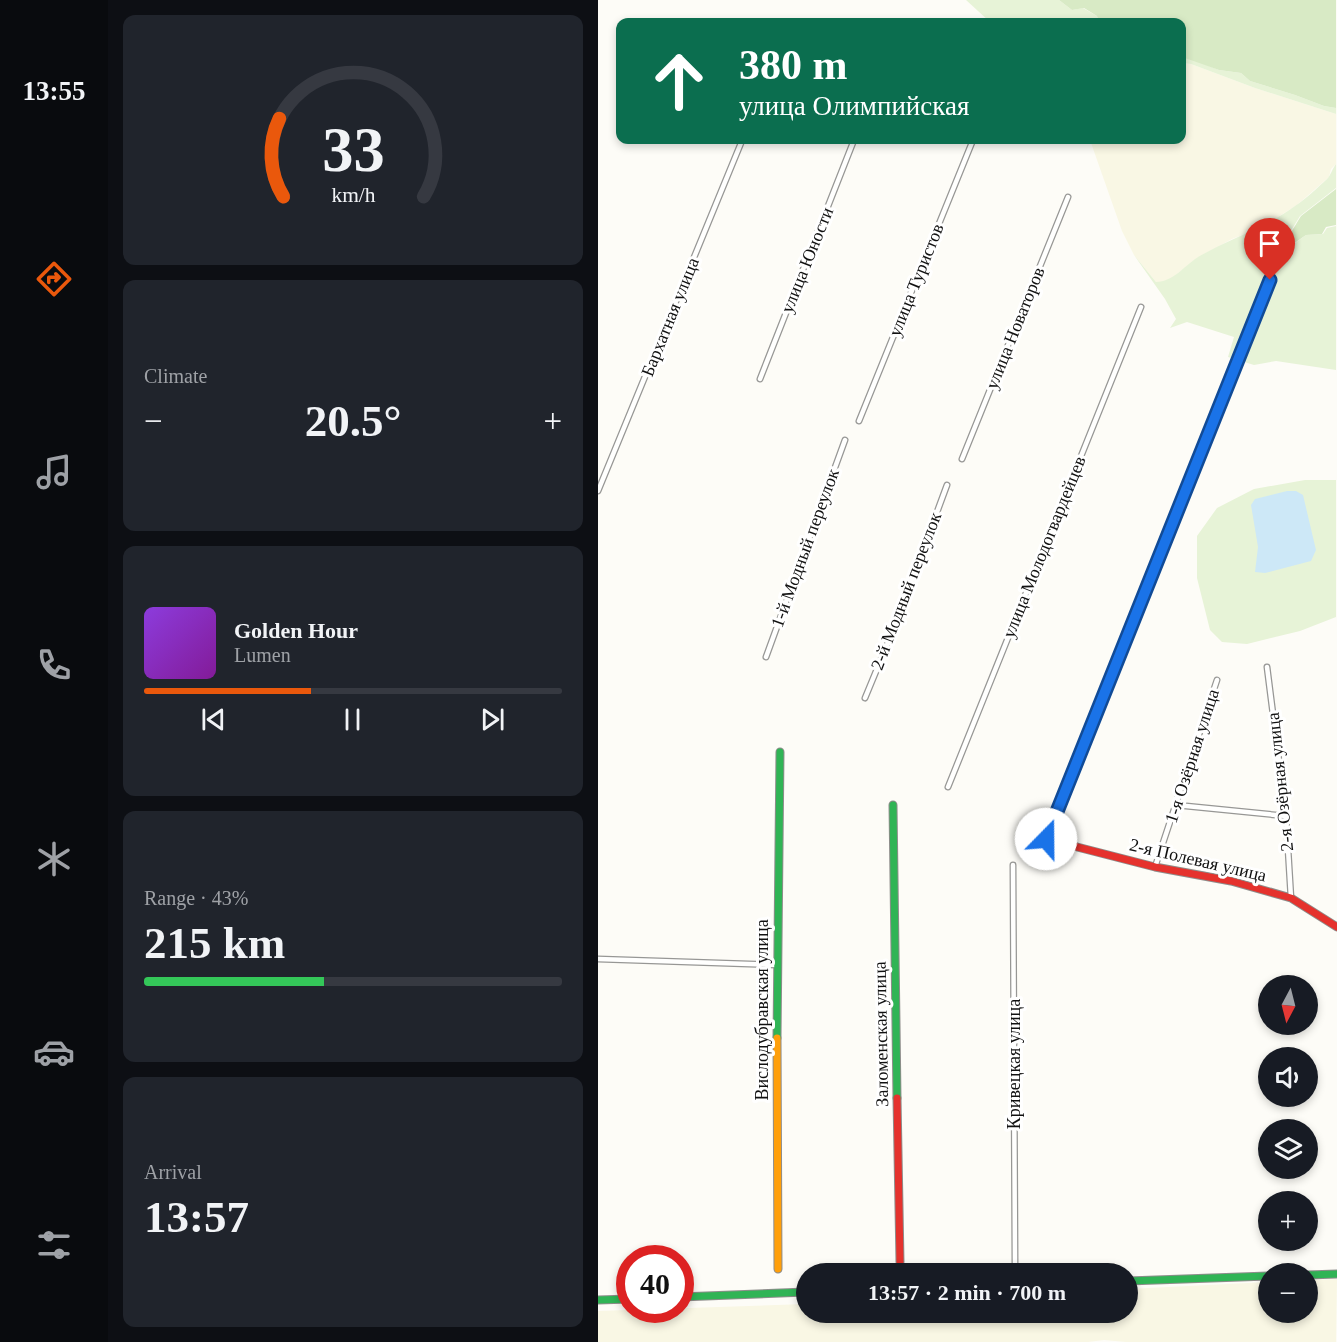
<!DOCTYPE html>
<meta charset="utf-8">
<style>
body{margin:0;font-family:"Times New Roman",serif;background:#20242c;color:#f1f3f6;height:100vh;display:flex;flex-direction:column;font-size:22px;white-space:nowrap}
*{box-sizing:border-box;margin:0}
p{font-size:20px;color:#9ea1a6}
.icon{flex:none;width:33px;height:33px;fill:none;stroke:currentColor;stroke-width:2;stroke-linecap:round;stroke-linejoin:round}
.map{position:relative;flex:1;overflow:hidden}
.sheet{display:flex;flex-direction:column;gap:15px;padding:15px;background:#0d0f14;width:490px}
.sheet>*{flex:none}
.banner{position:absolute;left:18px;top:18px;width:570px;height:126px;border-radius:12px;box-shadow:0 3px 9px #0003;background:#0b6e4f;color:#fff;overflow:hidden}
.needle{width:39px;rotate:187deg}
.buttons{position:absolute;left:660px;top:975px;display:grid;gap:12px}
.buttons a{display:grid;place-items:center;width:60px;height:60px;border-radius:50%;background:#171b24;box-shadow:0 3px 9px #0003;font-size:30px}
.speed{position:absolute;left:18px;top:1245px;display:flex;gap:12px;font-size:30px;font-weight:700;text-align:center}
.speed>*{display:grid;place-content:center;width:78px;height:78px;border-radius:50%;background:#171b24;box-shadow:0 3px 9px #0003;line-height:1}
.speed .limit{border:9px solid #d22;background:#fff;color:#111}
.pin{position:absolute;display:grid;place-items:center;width:51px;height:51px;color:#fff;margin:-62px -26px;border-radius:50% 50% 50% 0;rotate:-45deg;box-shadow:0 0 6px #0007}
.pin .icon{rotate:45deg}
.me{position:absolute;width:66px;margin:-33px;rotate:22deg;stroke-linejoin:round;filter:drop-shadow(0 0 4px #0008)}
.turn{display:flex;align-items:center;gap:21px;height:126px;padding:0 24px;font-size:27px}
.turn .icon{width:78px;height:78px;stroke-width:2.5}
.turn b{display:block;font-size:42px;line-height:51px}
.big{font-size:45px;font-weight:700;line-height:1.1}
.sheet .tile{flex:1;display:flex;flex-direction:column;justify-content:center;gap:9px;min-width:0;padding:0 21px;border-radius:12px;background:#20242c}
.sheet .dial{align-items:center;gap:0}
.dial svg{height:156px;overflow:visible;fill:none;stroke:#363941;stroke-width:7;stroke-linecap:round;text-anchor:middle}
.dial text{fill:#f1f3f6;stroke:none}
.song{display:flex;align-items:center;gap:18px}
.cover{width:72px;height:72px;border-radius:9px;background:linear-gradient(135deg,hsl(270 70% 55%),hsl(290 70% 35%))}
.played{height:6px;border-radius:3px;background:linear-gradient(90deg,#ea580c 40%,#363941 40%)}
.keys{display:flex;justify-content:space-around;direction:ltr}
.heat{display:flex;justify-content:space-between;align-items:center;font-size:33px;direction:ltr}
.charge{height:9px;border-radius:4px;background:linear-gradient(90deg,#34c759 43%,#363941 0)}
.trip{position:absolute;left:198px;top:1263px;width:342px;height:60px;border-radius:30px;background:#171b24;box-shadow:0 3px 9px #0003;font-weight:700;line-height:60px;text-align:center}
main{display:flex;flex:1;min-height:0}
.dock{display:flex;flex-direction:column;width:108px;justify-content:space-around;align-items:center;background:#090b0e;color:#9ea1a6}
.dock .icon{width:42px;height:42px}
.dock .on{color:#ea580c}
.dock b{font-size:27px;color:#f1f3f6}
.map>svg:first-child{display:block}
.farmland{fill:#f9f7e4}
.green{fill:#e7f3d7}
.forest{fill:#d8eac5}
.water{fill:#cde8f7}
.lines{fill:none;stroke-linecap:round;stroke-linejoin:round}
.street-casing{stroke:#979795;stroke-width:7}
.fast-casing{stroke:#8e8d8b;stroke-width:9}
.slow-casing{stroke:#8e8d8b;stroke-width:9}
.jam-casing{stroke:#8e8d8b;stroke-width:9}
.street{stroke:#fffffe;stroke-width:4.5}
.fast{stroke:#30b455;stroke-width:7}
.slow{stroke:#ff9f0a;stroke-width:7}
.jam{stroke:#e5322d;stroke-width:7}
.route-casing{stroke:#114b97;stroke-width:15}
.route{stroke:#1a73e8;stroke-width:10}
.labels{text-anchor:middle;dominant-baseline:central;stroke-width:6;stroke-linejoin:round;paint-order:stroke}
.street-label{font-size:18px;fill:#111;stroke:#fff}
</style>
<main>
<nav class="dock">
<b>13:55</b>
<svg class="icon on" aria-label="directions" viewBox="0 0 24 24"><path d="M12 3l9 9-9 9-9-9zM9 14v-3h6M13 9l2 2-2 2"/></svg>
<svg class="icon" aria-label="music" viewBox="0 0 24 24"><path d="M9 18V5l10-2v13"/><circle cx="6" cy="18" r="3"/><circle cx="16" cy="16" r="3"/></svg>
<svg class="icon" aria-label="phone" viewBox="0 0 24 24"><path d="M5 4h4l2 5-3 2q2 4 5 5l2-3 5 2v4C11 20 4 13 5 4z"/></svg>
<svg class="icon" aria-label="climate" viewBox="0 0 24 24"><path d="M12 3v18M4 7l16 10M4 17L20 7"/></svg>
<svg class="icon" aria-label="car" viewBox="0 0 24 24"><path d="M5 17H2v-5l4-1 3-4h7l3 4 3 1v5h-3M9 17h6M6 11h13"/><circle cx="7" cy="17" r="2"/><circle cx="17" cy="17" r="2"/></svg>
<svg class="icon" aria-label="filters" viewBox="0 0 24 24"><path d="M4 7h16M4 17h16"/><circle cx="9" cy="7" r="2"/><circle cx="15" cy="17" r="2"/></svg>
</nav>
<section class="sheet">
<div class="tile dial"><svg viewBox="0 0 100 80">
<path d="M14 69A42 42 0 1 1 86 69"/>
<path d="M14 69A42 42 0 0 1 12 29" stroke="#ea580c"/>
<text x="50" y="56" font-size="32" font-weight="700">33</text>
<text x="50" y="72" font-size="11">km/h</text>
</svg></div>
<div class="tile"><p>Climate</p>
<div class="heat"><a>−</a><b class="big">20.5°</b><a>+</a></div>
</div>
<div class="tile">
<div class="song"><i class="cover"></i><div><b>Golden Hour</b><p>Lumen</p></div></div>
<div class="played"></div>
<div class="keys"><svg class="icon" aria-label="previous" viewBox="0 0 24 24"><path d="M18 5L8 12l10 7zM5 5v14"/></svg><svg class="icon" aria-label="pause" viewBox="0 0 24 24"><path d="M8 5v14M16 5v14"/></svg><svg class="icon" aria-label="next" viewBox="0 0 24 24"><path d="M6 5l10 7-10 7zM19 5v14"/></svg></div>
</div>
<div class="tile"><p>Range · 43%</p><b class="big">215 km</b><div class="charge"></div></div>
<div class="tile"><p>Arrival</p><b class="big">13:57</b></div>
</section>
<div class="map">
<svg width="739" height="1342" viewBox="0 0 739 1342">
<rect width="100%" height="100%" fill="#fdfcf7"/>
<path class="farmland" d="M584,63L593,64L657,88L738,114V164L733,169L731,177L699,205L664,227L634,239L599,258L569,282H558L536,255L524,231L492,140H584Z
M739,1279L738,1342H528L506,1340L490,1342H0V1311L208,1304V1312H530V1289L670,1282V1312H710V1280Z"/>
<path class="green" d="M368,0H461L474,10L485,8L499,16L501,22H392Z
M584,55L621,70L643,73L652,81L697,95L726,106L738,108V114L657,88L593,64L584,63Z
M738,164V188L702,216L691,234L657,262L662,264L677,252L689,249L708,235L725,234L729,228L738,226V370L678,361L656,365L630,357L636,337L589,322L572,328L578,319L567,299L536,255L558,282C575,282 586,266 600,257C632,238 667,228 697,206C708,199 719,188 729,179C733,175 734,169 738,164Z
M707,480H738V617L702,631L649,644L624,642L612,630L599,578V536L619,508L656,489Z"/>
<path class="forest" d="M461,0H738V108L726,106L697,95L652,81L643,73L621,70L587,58L584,54V22H501L499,16L486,8L474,10Z
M738,189V225L728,227L724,234L708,235L688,249L676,251L661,263L657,262L692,234L703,216Z"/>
<path class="water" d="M689,491H698L705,495L718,550L713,561L667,573L657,572L660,547L653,505L657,499Z"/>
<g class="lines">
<g class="street-casing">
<path id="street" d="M162,379L256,140
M261,421L375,140
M364,459L470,197
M0,491L143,143
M168,657L247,440
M669,667L688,816L693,898
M267,698L298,623L349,485
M350,787L543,307
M578,805L688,816
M415,865L417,1263
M557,867L619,680
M0,959L179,965"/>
</g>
<g class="fast-casing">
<path id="fast" d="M295,805L299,1098
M179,1038L182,752
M710,1275L739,1274
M530,1281L670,1276
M82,1297L208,1292
M0,1300L32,1299"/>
</g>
<g class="slow-casing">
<path id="slow" d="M499,712L672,280
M179,1038L180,1269"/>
</g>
<g class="jam-casing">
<path id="jam" d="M499,712L448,839L557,867L633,881L693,898L739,927
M299,1098L302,1262"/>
</g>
<use href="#street" class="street"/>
<use href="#fast" class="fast"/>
<use href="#slow" class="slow"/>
<use href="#jam" class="jam"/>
</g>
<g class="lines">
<g class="route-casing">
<path id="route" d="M448,839L672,280"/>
</g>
<use href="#route" class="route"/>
</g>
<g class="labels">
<g class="street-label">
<text transform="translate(209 260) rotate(-68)">улица Юности</text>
<text transform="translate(318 280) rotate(-68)">улица Туристов</text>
<text transform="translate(72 317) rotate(-68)">Бархатная улица</text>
<text transform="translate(417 328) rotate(-68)">улица Новаторов</text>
<text transform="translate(446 547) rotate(-68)">улица Молодогвардейцев</text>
<text transform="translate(207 548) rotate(-70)">1-й Модный переулок</text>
<text transform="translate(308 591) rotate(-69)">2-й Модный переулок</text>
<text transform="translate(594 756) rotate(-72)">1-я Озёрная улица</text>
<text transform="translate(682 782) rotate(-96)">2-я Озёрная улица</text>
<text transform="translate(600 860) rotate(13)">2-я Полевая улица</text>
<text transform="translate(164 1010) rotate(-90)">Вислодубравская улица</text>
<text transform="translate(283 1034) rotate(-91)">Заломенская улица</text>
<text transform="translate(416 1064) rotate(-90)">Кривецкая улица</text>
</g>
</g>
</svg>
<div class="buttons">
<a><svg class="needle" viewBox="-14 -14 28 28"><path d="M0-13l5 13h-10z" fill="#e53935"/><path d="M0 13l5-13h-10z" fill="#9ea1a6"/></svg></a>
<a><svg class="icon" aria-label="sound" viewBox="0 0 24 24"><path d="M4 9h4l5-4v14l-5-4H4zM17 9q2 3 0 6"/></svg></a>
<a><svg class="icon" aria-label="layers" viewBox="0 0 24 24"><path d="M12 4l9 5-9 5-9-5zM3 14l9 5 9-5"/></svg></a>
<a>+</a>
<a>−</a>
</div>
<div class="speed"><div class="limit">40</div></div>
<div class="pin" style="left:672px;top:280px;background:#d93025"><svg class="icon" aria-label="arrive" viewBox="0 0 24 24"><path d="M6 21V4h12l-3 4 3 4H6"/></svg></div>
<svg class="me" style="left:448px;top:839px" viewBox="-20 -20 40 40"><circle r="19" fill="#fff"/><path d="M0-13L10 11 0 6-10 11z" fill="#1a73e8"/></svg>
<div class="trip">13:57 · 2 min · 700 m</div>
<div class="banner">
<div class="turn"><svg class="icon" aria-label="ahead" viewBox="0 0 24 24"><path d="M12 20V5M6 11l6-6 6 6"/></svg><div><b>380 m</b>улица Олимпийская</div></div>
</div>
</div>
</main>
